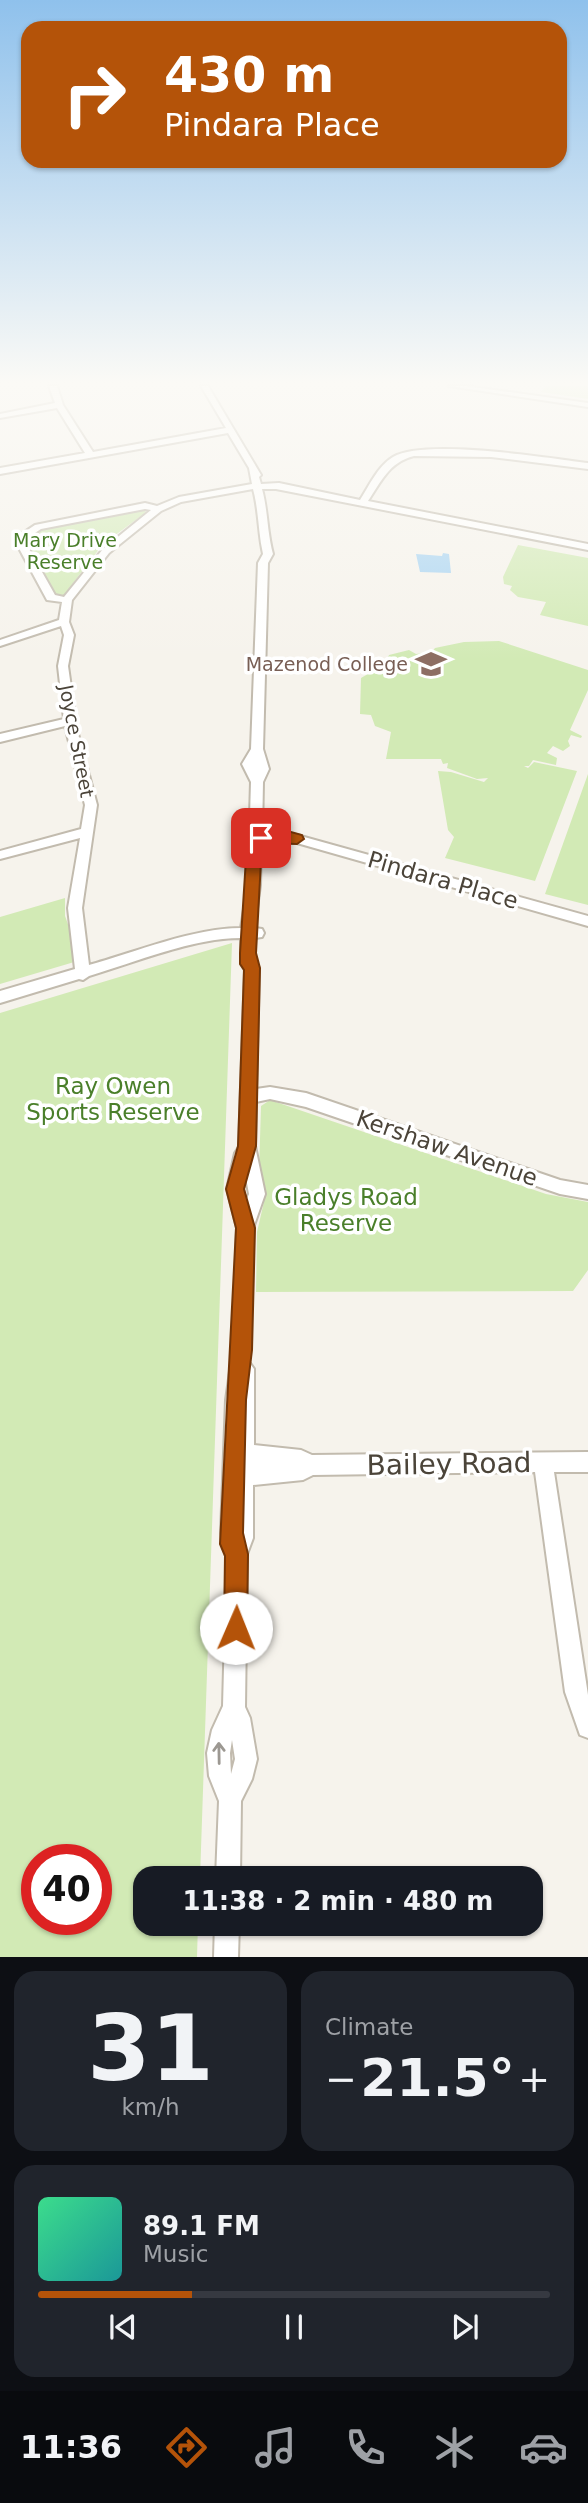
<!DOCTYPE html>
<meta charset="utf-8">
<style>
body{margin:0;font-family:"DejaVu Sans",sans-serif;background:#20242c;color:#f1f3f6;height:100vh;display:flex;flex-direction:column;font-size:26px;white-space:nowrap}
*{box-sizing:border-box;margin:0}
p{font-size:23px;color:#9ea1a6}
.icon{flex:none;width:38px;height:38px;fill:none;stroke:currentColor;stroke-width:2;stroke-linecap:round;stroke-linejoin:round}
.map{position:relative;height:1957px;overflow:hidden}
.drawer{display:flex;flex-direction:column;gap:14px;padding:14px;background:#0d0f14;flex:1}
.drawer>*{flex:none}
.hud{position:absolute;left:21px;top:21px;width:546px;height:147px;border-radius:21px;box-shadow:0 2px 5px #0004;background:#b45309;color:#fff;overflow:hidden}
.speed{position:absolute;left:21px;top:1844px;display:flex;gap:14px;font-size:35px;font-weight:700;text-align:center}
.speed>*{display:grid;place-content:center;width:91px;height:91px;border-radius:50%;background:#171b24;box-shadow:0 2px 5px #0004;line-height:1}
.speed .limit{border:10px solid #d22;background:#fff;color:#111}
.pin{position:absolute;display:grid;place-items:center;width:60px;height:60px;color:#fff;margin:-30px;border-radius:14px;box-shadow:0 4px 10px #0006}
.me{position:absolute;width:77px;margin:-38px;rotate:1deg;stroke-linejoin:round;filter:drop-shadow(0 0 5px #0008)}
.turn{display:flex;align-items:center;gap:24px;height:147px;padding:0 28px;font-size:32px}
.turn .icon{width:91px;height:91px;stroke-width:2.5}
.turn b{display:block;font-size:49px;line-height:60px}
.big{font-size:52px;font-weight:700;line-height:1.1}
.drawer .tile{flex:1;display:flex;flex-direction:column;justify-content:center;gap:10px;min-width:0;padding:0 24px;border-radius:21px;background:#20242c}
.drawer .dial{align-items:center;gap:0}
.dial b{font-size:91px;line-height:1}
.song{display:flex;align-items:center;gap:21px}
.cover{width:84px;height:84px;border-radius:10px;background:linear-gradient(135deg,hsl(150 70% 55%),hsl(180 70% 35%))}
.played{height:7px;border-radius:4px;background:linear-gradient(90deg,#b45309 30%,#363941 30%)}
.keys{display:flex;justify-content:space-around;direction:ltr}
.heat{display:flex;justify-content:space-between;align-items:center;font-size:38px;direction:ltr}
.drawer .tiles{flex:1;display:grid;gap:14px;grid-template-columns:1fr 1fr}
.tile:last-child{grid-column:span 2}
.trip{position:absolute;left:133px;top:1866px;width:410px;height:70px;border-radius:21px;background:#171b24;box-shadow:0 2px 5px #0004;font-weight:700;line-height:70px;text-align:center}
.menu{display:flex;height:112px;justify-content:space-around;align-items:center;background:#090b0e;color:#9ea1a6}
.menu .icon{width:49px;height:49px}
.menu .active{color:#b45309}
.menu b{font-size:32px;color:#f1f3f6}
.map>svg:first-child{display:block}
.green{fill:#d2eab5;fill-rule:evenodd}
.water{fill:#a9d4f2}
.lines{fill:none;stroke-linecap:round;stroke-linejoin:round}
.minor-casing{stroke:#c2bbae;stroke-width:4}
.minor{fill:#fff;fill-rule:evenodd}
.oneway{stroke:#9c9892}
.route{fill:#b45309;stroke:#753606;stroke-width:2}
.labels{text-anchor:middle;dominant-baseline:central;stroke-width:7;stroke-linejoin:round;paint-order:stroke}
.far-park-label{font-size:19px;fill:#4a7f2a;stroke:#fff}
.far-education-label{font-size:19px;fill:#785e54;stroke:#fff;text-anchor:end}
.far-street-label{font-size:19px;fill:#4b4439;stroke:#fff}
.street-label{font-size:23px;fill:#4b4439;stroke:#fff}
.park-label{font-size:23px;fill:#4a7f2a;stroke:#fff}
.near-street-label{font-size:28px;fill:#4b4439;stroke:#fff}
</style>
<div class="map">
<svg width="588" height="1957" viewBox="0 0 588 1957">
<rect width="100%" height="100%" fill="#f6f3ec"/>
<path class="green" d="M546,386H588V399L541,392Z
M142,508L147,509L144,514L103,544L64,595H56L26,539L27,535L37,530Z
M518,545L588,558V626L540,615L546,602L518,597L510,590L512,586L504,584L503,577Z
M499,641L588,670V690L570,730L582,736L581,738L571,735L568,741L570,746L563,751L553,746L547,753L557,758L556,765L533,760L529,766H524L528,768L534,762L577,771L535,881L445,858L454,837L448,830L438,771L451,772L484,782L488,778L477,779L447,768L448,763L443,764L441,759H386L391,732L375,726L371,715L360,714L361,678L385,664L389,655L409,650L416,654L432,652L435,648L464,642Z
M588,774V905L545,894Z
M65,898V916L81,960L0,984V917Z
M232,943L200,1878H145V1923H198L197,1957H0V1013ZM37,1860H96V1920H37Z
M270,1100L546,1194L588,1202V1270L573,1291L256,1292L257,1232L266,1193L259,1172L261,1106Z"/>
<path class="water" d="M443,553L449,554L451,573L420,572L416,554L442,556Z"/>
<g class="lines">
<g class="minor-casing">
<path id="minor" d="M49,386H57L63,405L93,452L226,428L201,386H208L261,475L259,477L261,484L279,483L360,500C369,486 378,466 393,457C424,438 549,458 588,463V469L491,457L414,456C389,462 381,482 368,501L588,544V550L276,489H262C268,511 267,532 273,554L268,563L263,749L269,769L263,782L262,834L274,832L297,835L588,916V926L297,843L274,840L261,843L260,885L255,924V928L262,929L264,933L262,937L255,938V962L259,968L256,1089L270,1087L306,1093L560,1180L588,1185V1199L560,1194L306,1107L270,1099L256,1102L255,1146L265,1194L253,1228L249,1362L254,1369V1445L301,1450L312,1455L588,1452V1472H554L588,1695V1738L580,1735L565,1692L535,1472L313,1475L303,1480L253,1485V1538L247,1554L245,1707L250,1718L257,1759L252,1779L241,1801L240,1878H216L219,1801L209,1776L207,1753L212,1730L223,1706L227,1555L222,1544L221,1533L226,1400L233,1350L237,1228L227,1189L235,1153L239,1147L245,970L241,964V938C193,938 136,962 89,976L83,980L79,979L0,1003V991L75,969L68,908L80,838L0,859V851L81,829L85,805L65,726L0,742V734L64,719L58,666L64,635L61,626L0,646V640L59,620L62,602L47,600L14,539L35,525L145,503L157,506L179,497L252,484L249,468L228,433L0,474V468L85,453L57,408L0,418V414L55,403ZM253,489C259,511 258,532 263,554L258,563L251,749L242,764L251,782L248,885L241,928C193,928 136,952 89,965L82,908L97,805L77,730L68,666L74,635L69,622L72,600L109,553L161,511L181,502ZM145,509L151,510L103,549L64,597L55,595L24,540L41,529ZM246,1178L249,1194L246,1201L243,1189ZM232,1740L235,1759L231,1774L230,1753Z
M449,386H466L588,403V407Z
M215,1923H239L238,1957H214Z"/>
</g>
<use href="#minor" class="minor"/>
</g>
<defs><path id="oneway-shaft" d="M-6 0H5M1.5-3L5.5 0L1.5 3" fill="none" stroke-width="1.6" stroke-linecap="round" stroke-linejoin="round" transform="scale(1.75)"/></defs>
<use class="oneway" href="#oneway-shaft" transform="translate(219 1753) rotate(-91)"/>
<linearGradient id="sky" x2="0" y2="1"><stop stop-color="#8fc1ec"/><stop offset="0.58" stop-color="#fbfaf6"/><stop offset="1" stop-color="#fbfaf6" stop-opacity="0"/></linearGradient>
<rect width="588" height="660" fill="url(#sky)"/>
<path class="route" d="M255,822L302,835L304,839L297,844L262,843L256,953L260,968L256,1146L244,1189L255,1228L252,1350L246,1400L243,1533L248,1554L247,1628L244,1636L236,1640L227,1636L224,1628L225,1556L220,1544L236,1228L226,1189L238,1146L244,970L240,964V953L248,827Z"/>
<defs>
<g id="university-bare" transform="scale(2.415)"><path d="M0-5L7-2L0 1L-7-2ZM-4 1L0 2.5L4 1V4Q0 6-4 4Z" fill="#8d6e63" stroke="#fff" stroke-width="2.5" paint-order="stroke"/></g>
</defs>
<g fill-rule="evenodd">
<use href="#university-bare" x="431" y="664"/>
</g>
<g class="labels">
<g class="far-park-label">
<text x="65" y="540">Mary Drive<tspan x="65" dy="22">Reserve</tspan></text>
</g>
<g class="far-education-label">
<text x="408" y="664">Mazenod College</text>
</g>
<g class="far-street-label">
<text transform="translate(77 741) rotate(79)">Joyce Street</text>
</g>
<g class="street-label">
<text transform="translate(443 880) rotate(16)">Pindara Place</text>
<text transform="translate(447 1148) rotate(19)">Kershaw Avenue</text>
</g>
<g class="park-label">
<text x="113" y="1086">Ray Owen<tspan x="113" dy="26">Sports Reserve</tspan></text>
<text x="346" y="1197">Gladys Road<tspan x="346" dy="26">Reserve</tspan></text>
</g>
<g class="near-street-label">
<text transform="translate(449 1464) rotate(-1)">Bailey Road</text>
</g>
</g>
</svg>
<div class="speed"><div class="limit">40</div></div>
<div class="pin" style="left:261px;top:838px;background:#d93025"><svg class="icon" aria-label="arrive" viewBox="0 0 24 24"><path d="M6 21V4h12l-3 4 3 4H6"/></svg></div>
<svg class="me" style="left:236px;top:1628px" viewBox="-20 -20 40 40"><circle r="19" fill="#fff"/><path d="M0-13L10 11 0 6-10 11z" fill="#b45309"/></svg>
<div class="trip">11:38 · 2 min · 480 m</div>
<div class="hud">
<div class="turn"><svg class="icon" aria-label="right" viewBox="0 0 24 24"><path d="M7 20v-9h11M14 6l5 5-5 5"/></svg><div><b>430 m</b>Pindara Place</div></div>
</div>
</div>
<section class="drawer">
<div class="tiles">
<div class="tile dial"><b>31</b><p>km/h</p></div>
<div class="tile"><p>Climate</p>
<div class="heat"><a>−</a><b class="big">21.5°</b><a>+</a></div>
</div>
<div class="tile">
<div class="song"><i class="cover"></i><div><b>89.1 FM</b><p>Music</p></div></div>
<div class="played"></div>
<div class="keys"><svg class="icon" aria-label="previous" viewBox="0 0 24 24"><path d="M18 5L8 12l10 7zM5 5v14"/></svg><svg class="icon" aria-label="pause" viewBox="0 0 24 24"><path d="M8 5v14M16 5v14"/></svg><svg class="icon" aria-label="next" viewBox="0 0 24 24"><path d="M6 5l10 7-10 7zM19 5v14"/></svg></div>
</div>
</div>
</section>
<nav class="menu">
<b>11:36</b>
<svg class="icon active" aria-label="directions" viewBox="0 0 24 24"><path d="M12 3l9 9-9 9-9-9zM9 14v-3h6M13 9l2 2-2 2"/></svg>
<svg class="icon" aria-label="music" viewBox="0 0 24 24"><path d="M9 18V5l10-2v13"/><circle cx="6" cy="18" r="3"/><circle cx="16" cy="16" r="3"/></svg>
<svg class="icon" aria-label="phone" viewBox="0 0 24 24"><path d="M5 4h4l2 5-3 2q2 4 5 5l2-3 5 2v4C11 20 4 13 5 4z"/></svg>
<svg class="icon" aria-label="climate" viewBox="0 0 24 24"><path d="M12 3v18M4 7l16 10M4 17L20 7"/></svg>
<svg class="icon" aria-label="car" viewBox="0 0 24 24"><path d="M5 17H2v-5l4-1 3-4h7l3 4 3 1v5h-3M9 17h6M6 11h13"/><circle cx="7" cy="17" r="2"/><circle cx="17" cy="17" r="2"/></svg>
</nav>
